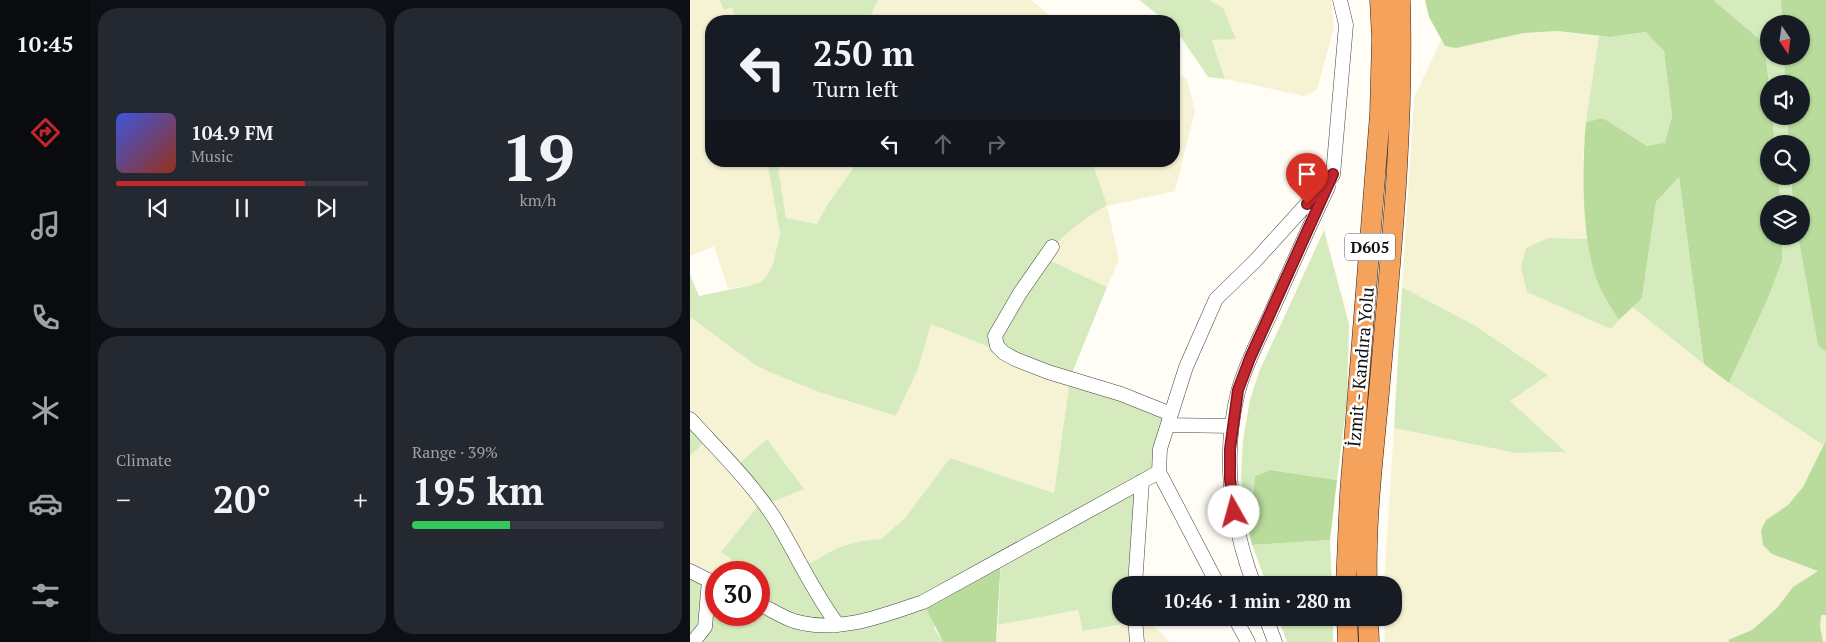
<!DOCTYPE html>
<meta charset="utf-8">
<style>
body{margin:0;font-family:"PT Serif",serif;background:#242831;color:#f1f3f6;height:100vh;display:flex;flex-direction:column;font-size:19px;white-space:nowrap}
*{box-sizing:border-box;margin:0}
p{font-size:16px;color:#9ea1a6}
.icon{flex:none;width:28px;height:28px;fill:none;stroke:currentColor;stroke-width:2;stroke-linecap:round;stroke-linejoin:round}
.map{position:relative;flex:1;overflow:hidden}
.sheet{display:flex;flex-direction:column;gap:8px;padding:8px;background:#0d0f14;width:600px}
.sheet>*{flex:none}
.hud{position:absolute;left:15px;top:15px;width:475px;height:152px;border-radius:20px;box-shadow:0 1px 4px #0004;background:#171b24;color:#f1f3f6;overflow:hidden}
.needle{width:32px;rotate:167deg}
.fabs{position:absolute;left:1070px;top:15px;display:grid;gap:10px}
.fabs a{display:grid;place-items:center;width:50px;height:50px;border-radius:50%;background:#171b24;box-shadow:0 1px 4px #0004;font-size:25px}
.speed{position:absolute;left:15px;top:561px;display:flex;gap:10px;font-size:25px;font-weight:700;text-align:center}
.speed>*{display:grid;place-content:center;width:65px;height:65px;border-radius:50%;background:#171b24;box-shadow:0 1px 4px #0004;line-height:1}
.speed .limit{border:8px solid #d22;background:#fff;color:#111}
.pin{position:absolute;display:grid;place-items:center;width:42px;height:42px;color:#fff;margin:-51px -21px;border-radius:50% 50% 50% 0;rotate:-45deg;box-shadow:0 0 5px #0007}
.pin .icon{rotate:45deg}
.me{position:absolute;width:55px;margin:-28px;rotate:353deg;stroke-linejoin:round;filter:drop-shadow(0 0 4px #0008)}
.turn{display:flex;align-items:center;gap:18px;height:105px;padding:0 25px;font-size:22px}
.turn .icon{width:65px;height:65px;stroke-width:2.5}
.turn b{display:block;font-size:35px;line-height:42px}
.lanes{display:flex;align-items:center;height:48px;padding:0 25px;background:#0003;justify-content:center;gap:25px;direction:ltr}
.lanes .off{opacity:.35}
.big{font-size:38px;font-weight:600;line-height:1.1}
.sheet .tile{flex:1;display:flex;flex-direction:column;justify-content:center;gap:8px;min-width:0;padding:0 18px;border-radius:20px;background:#242831}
.sheet .dial{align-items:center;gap:0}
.dial b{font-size:65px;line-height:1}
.song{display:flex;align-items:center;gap:15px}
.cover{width:60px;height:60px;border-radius:8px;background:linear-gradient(135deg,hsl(230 70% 55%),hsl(10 70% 35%))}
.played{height:5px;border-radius:2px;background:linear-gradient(90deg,#c4262e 75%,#363941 75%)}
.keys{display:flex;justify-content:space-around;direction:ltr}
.heat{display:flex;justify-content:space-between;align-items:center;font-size:28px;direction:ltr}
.charge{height:8px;border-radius:4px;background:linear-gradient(90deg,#34c759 39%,#363941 0)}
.sheet .tiles{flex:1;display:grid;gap:8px;grid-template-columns:repeat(2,1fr)}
.trip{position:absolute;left:422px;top:576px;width:290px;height:50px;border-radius:20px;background:#171b24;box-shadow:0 1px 4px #0004;font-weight:600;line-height:50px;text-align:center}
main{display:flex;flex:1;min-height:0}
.dock{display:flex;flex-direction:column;width:90px;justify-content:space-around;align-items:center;background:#090b0e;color:#9ea1a6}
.dock .icon{width:35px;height:35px}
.dock .selected{color:#c4262e}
.dock b{font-size:22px;color:#f1f3f6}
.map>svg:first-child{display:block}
.farmland{fill:#f6f3d4}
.green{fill:#d5ebbd}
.forest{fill:#b9dc9c}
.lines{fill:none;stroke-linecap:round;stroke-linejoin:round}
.minor-casing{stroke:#444;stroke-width:15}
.highway-casing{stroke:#222;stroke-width:21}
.minor{stroke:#fff;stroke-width:14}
.highway{stroke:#f5a25d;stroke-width:20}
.route-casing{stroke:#7f191e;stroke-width:12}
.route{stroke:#c4262e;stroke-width:9}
.labels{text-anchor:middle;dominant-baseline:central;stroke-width:5;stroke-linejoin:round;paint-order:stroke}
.shield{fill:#fff;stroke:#585858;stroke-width:1}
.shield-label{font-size:16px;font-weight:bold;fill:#111}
.street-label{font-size:18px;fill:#111;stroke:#fff}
</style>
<main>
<nav class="dock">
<b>10:45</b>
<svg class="icon selected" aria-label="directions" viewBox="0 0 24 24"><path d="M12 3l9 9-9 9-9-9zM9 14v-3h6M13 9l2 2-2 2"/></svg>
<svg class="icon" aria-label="music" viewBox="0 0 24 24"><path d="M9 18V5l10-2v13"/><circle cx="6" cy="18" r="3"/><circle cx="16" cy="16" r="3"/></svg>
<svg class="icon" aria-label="phone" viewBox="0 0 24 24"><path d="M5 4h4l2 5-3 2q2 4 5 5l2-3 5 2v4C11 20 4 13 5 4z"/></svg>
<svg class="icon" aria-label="climate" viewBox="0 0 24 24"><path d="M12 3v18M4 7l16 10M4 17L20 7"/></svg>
<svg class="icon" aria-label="car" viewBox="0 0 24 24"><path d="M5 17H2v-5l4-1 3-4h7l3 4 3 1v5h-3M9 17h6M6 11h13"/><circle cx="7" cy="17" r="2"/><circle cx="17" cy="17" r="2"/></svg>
<svg class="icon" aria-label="filters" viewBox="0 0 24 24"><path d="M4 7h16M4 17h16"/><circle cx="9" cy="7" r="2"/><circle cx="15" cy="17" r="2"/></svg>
</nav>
<section class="sheet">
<div class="tiles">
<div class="tile">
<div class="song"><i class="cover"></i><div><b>104.9 FM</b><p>Music</p></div></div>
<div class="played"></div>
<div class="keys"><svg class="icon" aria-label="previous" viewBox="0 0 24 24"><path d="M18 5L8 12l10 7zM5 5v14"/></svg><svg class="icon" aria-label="pause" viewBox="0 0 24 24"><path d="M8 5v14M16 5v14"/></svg><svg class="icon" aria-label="next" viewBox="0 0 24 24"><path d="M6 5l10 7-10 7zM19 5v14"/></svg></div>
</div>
<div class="tile dial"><b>19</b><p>km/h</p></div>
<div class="tile"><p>Climate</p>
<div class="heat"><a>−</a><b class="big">20°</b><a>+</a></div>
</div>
<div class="tile"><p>Range · 39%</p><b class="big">195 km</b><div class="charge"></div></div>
</div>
</section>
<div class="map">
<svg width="1136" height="642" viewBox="0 0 1136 642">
<rect width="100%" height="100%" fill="#fffdf5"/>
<path class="farmland" d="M0,0H29L30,5L42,7L47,21H21V161H77L90,234L83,264L78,274L72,281L62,285L38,289L24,246L0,256Z
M188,0H341L367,21H178Z
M519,0H641L644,27L627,90L614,96L535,79L522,39H545Z
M868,31L909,36L893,155L898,239L858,238L921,329L942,307L1039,383L1133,445L1113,487L1098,505L1076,520L1082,554L1128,571L1103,587L1087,608L1062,630L1039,640L1040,642H695L694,618H704V585H694L704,428L826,453L876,452L820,401L857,375L784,325L712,287L724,98L751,40L755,46L766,48L834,33Z
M484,72L497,79L505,111L485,191L417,206L429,260L417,287L354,259L362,247L385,225L417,205L402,161H484Z
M87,161H168L137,205L127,224L96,218Z
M0,317L68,367L126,391L206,416L228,369L241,324L380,378L364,493L260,458L215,518L191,539L171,541L111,568L74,504L113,488L77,440L44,468L72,501L31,552L42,560L33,572H26V582L0,571V456L18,439L0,419Z
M389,610L394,631L445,618H456L480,642H306L308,625Z
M1131,615H1136V642H1133L1130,627Z"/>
<path class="green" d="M29,0H188L178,21H47L42,7L34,10Z
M449,0H519L533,8L546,39L522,40L535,79L518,77L484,27V21H476Z
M1023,0H1091L1092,24H1079V56H1094L1095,84H1079L1074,43Z
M957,32L974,51L982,116L975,144L957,146L913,118L896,122L909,36L920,37Z
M1082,116H1097L1099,144H1085Z
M77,161H87L96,218L127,224L137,205L168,161H402L417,205C393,220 371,235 354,258L417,287L380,378L481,414L469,472L452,482L445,585H431V618H445V622L393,631L388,610L308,625L311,559L244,628L253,642H0V571L26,582V615H69V572H33L42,560L31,552L72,501L44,468L77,439L114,489L75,505L112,568L147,548L171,541L191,539L215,518L260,458L364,493L380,379L241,324L228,369L206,416L126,391L68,367L0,317V275L9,296L62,285L72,281L78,274L83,264L90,234Z
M1088,176H1101L1103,204H1091Z
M989,177L1014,364L942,307L952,298L966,202Z
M634,230L659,324L657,400L647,480L580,470L565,476L562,506L554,509L551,476L553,440L560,400L569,372Z
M1092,236H1108L1128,345L1136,352V440L1133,445L1039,383L1079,296L1092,261Z
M858,238L898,239L908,282L929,320L921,329L837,292L831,267L836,248Z
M712,287L784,325L858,375L820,401L876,452L826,453L704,428Z
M0,419L18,439L0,456Z
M640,540L642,585H577L562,545Z
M588,618H643V642H597Z"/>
<path class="forest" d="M735,0H1023L1074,43L1079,84V116H1082L1085,144H1079V176H1088L1091,204H1079V236H1092V261L1079,296L1039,383L1014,364L989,177L966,202L952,298L929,320C922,308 913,296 908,283C891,241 892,166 896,122L913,118L957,146L975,143L982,116L974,51L956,32L920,37L868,31L834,33L766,48L755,46L739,17Z
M1091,0H1136V352L1128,345L1108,236H1111V204H1103L1101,176H1111V144H1099L1097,116H1111V84H1095L1094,56H1111V24H1092Z
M1136,440V615H1131L1130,627L1133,642H1040L1038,640L1062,630L1087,608L1103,587L1128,571L1082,554L1073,545L1071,530L1076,520L1098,505L1113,487Z
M580,470L647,480L640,540L562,545L554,509L562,506L565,476Z
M311,558L306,642H253L233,602Z"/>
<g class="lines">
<g class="minor-casing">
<path id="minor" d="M362,247L330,293L305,336L307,346L314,353L325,359L358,372L431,394L481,414
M0,419C29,451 62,483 85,519C107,555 123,592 148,625
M478,425L542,426
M0,571L26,584
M445,585L452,481
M528,585L469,472L470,449L496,367L526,299L565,261L643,175L656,25L650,0
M564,585C541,523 532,456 548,392C555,365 569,339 580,315C599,272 618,229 638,187
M69,604C80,609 92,617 104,621C147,634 192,616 233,602L469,472
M445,618L447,642
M545,618L558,642
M576,618L585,642
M3,642L15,627L19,580"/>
</g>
<g class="highway-casing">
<path id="highway" d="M656,585L660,494L690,114L692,38L690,0
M677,585C675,517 684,449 690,381C701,254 714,127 710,0
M657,618L658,642
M678,618L679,642"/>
</g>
<use href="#minor" class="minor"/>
<use href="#highway" class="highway"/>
</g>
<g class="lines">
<g class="route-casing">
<path id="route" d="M544,512L540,479V449L548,390L560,358L643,174L617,204"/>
</g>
<use href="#route" class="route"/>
</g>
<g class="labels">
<rect class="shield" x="655" y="233.5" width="50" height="27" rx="4"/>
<g class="shield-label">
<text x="680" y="247">D605</text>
</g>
<g class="street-label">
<text transform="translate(670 367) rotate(-85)">İzmit - Kandıra Yolu</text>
</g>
</g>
</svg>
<div class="fabs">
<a><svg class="needle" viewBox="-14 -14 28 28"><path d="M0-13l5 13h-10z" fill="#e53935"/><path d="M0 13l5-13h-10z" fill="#9ea1a6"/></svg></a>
<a><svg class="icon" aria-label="sound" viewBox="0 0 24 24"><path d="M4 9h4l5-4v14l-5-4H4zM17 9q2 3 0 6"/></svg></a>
<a><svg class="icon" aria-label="search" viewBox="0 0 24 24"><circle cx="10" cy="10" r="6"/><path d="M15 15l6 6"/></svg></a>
<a><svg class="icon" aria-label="layers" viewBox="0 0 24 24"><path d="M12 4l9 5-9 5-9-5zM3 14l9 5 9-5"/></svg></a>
</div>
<div class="speed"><div class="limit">30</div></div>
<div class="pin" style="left:617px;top:204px;background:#d93025"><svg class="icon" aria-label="arrive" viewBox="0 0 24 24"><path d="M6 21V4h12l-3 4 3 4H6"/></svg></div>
<svg class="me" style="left:544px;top:512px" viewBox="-20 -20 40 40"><circle r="19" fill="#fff"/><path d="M0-13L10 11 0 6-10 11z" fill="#c4262e"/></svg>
<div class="trip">10:46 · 1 min · 280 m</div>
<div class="hud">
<div class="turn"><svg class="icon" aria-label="left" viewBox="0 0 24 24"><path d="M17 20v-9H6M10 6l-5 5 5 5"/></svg><div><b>250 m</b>Turn left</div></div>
<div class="lanes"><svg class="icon" aria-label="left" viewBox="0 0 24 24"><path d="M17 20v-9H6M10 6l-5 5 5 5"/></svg><svg class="icon off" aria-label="ahead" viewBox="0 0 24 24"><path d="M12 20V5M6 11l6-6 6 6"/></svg><svg class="icon off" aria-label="right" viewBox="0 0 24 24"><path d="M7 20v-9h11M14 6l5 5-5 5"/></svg></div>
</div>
</div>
</main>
